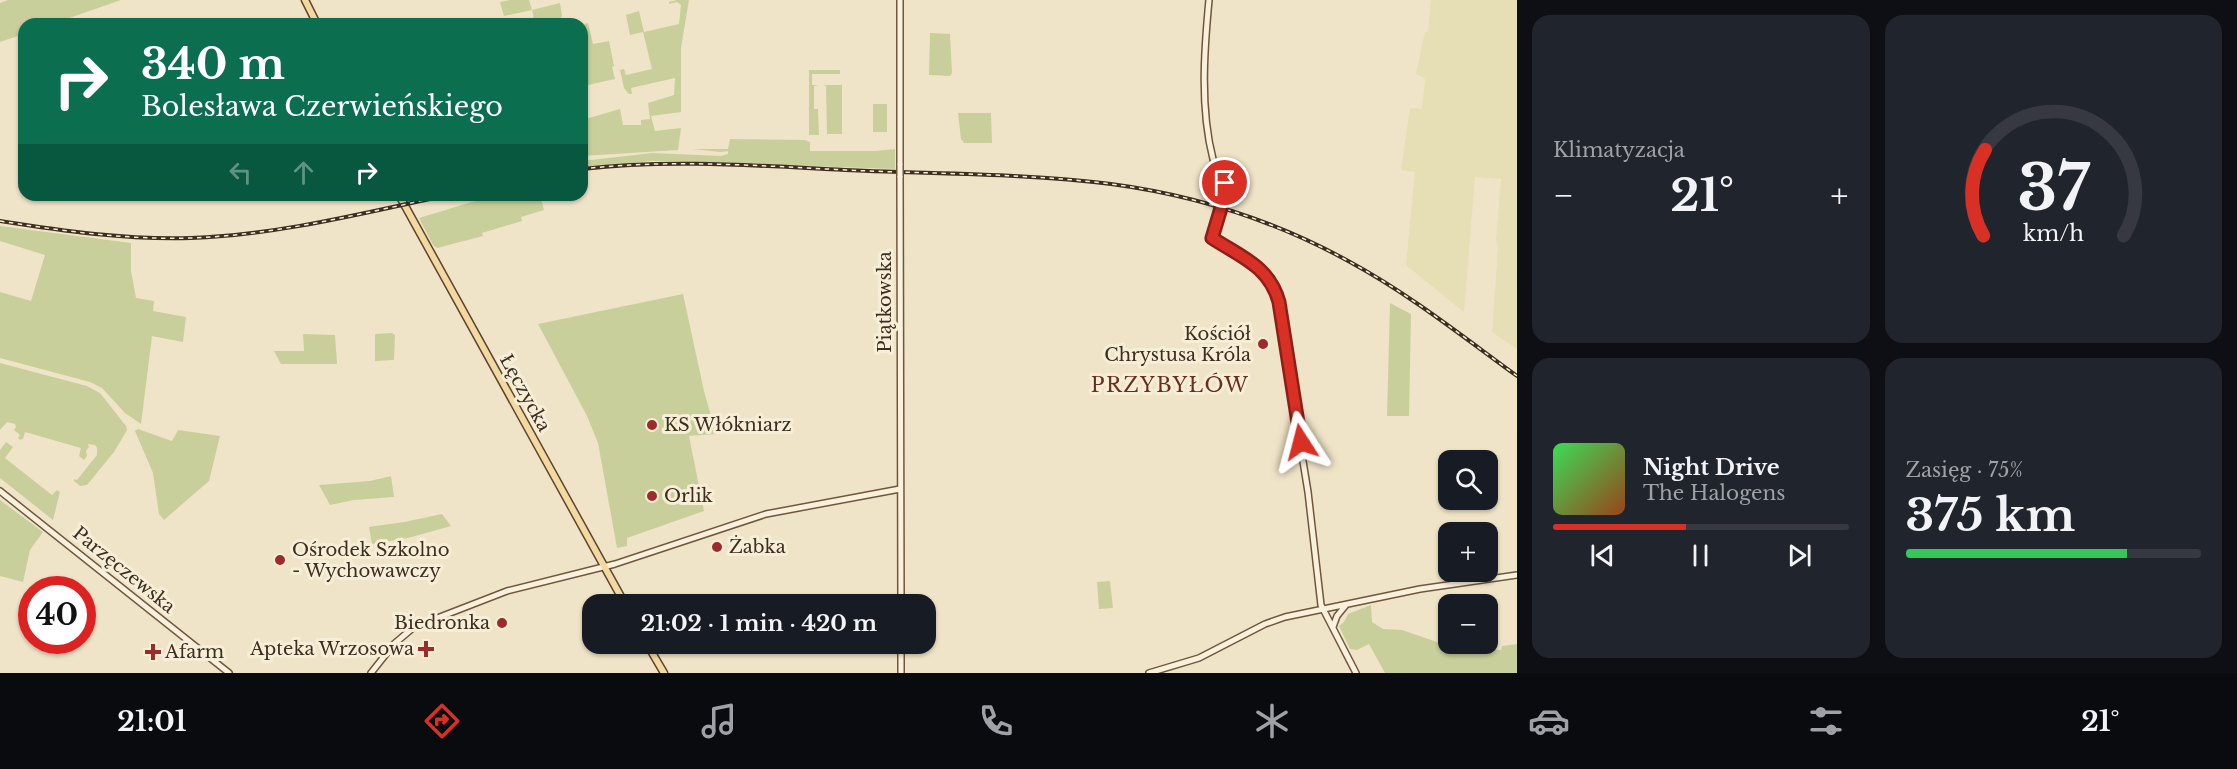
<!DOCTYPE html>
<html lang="pl">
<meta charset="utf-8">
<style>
body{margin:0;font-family:"Libre Baskerville",serif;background:#20242c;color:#f1f3f6;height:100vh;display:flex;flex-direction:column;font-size:22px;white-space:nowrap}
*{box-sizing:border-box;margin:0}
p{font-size:20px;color:#9ea1a6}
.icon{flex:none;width:33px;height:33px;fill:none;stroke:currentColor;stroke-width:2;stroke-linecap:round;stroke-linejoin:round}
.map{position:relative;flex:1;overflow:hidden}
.drawer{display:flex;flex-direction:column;gap:15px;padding:15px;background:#0d0f14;width:720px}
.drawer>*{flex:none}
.top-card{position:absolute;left:18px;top:18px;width:570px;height:183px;border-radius:18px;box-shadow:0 2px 4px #0004;background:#0b6e4f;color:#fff;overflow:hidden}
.buttons{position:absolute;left:1438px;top:450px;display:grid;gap:12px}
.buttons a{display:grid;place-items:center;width:60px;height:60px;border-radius:12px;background:#171b24;box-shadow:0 2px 4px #0004;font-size:30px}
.speed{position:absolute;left:18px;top:576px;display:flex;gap:12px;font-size:30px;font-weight:700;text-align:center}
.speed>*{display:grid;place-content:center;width:78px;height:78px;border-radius:50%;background:#171b24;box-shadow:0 2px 4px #0004;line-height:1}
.speed .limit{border:9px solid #d22;background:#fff;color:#111}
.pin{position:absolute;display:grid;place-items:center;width:51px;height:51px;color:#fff;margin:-26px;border:3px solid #fff;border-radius:50%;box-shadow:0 2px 6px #0007}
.me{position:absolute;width:66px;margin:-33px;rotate:351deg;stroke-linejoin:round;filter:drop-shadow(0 0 4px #0008)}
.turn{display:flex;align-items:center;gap:21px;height:126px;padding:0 24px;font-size:27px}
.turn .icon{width:78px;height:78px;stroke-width:2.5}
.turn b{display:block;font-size:42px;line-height:51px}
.lanes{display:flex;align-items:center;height:57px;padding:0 24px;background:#0003;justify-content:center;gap:30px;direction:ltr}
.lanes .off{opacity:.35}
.big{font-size:45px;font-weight:700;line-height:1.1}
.drawer .card{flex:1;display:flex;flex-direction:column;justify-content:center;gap:9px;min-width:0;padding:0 21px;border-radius:18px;background:#20242c}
.drawer .dial{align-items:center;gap:0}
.dial svg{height:156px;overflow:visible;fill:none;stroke:#363941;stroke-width:7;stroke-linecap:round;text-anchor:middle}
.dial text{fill:#f1f3f6;stroke:none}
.song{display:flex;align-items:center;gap:18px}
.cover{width:72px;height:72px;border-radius:9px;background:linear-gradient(135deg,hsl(130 70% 55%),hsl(20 70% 35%))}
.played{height:6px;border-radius:3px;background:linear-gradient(90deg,#d93025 45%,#363941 45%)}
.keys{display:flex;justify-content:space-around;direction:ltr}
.heat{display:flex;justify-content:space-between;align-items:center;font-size:33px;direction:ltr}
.charge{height:9px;border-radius:4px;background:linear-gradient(90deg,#34c759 75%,#363941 0)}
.drawer .tiles{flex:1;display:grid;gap:15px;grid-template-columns:repeat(2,1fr)}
.trip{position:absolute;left:582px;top:594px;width:354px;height:60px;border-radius:18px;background:#171b24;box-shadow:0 2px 4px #0004;font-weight:700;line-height:60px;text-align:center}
.menu{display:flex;height:96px;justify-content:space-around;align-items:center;background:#090b0e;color:#9ea1a6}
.menu .icon{width:42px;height:42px}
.menu .selected{color:#d93025}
.menu b{font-size:27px;color:#f1f3f6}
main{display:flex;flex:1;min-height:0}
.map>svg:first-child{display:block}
.farmland{fill:#e6deb5}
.green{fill:#c9cf9b}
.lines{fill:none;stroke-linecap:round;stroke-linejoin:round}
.secondary-casing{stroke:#6f573f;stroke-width:8}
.primary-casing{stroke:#5b4430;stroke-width:9}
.secondary{stroke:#faf1dc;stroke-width:5}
.primary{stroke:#f3d9a0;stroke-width:6}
.rail-casing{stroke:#3d2e20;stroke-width:4}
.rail{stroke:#f7eed8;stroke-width:1.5;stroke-dasharray:4.5;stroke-linecap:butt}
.secondary-bridge-casing{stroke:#6f573f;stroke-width:8;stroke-linecap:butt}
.secondary-bridge{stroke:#faf1dc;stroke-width:5}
.route-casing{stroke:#8d1f18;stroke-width:15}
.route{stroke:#d93025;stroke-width:10}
.poi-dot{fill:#9e2a2b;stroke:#f7eed8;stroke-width:2}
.labels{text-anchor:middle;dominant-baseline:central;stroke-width:6;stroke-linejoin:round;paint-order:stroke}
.street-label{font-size:18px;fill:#3d2e20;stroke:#f7eed8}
.poi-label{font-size:18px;fill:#3d2e20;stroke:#f7eed8;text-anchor:start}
.neighbourhood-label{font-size:20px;letter-spacing:1.5px;fill:#6b2e1e;stroke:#f7eed8}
</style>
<main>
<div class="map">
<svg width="1517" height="673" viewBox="0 0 1517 673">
<rect width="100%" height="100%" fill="#f0e4c8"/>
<path class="farmland" d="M1431,0H1517V349L1492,332L1498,246L1496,241L1501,179L1475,177L1464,312L1406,265L1415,172L1401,170L1410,108L1422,109L1425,79L1416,74L1425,32H1428Z"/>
<path class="green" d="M8,0H121L52,24H24V34L0,42V3Z
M510,0H529L532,10L560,3L562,16L560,19L535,24L532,10L504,16L500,2Z
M677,0H689L681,48V112L651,116L655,131L681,128L678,150L582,156V120L620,109L623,125H641V120L650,119L648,103L674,95L675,78L631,88L632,94H629L624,88L620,70L624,69L626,75L652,69L643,32L630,35L626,15L639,11L644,32L679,24L681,5L677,2L669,4V2Z
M588,23L593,44L609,41L614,66L612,67L615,79L588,85L582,59V25Z
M930,33L950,34L952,73L950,76L929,75Z
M809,70H840V74H812V85H819L814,86V109H818L819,135H809Z
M823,85H842V134H827L826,86Z
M873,104H887V132H873Z
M958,113H991L992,143H964L961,139Z
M730,139L805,140L810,142V151H875L895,149V169L653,161L582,167V161L652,153L721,156L728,154V151L721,152L692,149H728Z
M495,195H540L544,210L521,217L522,221L482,233L483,236L437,248L433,245L419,218Z
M0,226L131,243V271L136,298L154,301L153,311L186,317L183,342L152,336L141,424L125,413L102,388L90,382L0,358V292L31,301L45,255L0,241Z
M683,294L704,391L716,434L689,436L704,511L627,538V546L617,548L598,443L587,416L538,324Z
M1390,303L1411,314L1409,416H1387Z
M392,333L395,335L394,360L375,361V334Z
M303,334L335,335L337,364H281L274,351H304Z
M0,363L87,386L100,393L126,426L127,430L114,452L87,485L80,486L74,481V479L77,480L97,455V448L95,445L88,444L89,447L86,451L87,456L84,460L79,456L81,448L25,432L23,439L20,440L18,438L20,435L14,430L16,427L15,424L7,422L0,430Z
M138,429L172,441L178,430L220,436L209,481L164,520L159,514L153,473L135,431Z
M6,442L13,447L5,458L52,495L57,490L60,492L53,520L0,478V450Z
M391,476L394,497L354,500L330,505L319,485L370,481Z
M0,500L43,532L30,550L23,582L0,576Z
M442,514L451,526L408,538L372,544L369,527L404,522Z
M1110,581L1113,608L1099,609L1097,582Z
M1371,605L1372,622L1383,629L1402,630L1472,654L1489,649L1501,650L1502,646L1517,644V673H1385L1369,644L1357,650L1350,649L1339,626L1344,622L1348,614Z"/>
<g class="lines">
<g class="secondary-casing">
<path id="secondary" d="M1209,0C1204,52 1200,108 1213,159C1215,170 1224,178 1226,188
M900,165V0
M900,176L901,604
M1218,218L1212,238C1235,253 1264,264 1275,290L1308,492L1321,605L1356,673
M0,491L229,673
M1333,627L1337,616L1346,605
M901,644V673
M371,673L394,644L414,627L507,591L615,564L766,514L900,489
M1149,673L1199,658L1265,624L1285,617L1420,589L1517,575"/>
</g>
<g class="primary-casing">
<path id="primary" d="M305,0L317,24
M399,195L625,604
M647,644L664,673"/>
</g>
<use href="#secondary" class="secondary"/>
<use href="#primary" class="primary"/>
<g class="rail-casing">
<path id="rail" d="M582,169C677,158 773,167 869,171C949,174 1031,174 1111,184C1194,195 1276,221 1350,262C1409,294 1462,336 1517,376
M0,221C63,231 127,240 191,238C278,235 363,213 448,195"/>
</g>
<use href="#rail" class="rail"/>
<g class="secondary-bridge-casing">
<path id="secondary-bridge" d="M900,165V176
M1218,218L1226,188"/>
</g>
<use href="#secondary-bridge" class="secondary-bridge"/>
</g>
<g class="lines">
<g class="route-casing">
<path id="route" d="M1225,183L1227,188L1212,238C1241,257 1269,266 1279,302L1301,442"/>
</g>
<use href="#route" class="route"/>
</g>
<g class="poi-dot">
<circle cx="1263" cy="344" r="6"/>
<circle cx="652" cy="425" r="6"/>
<circle cx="652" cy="496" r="6"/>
<circle cx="717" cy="547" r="6"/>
<circle cx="280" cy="560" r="6"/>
<circle cx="502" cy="623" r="6"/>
<path d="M423 640h6v6h6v6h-6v6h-6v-6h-6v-6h6z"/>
<path d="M150 643h6v6h6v6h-6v6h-6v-6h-6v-6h6z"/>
</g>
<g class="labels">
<g class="street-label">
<text transform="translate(885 302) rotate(-90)">Piątkowska</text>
<text transform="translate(525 393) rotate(61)">Łęczycka</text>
<text transform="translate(124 570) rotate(39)">Parzęczewska</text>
</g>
<g class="poi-label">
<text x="1251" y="334" text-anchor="end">Kościół<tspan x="1251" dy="21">Chrystusa Króla</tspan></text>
<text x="664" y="425">KS Włókniarz</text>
<text x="664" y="496">Orlik</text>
<text x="729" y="547">Żabka</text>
<text x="292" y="550">Ośrodek Szkolno<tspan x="292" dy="21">- Wychowawczy</tspan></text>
<text x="490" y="623" text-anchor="end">Biedronka</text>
<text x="414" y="649" text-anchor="end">Apteka Wrzosowa</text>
<text x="165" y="652">Afarm</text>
</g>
<g class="neighbourhood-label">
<text x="1170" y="385">PRZYBYŁÓW</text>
</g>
</g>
</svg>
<div class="buttons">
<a><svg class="icon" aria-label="search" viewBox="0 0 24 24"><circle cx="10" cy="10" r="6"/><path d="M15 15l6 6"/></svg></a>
<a>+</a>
<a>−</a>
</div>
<div class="speed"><div class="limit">40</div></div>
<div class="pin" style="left:1225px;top:183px;background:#d93025"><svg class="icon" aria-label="arrive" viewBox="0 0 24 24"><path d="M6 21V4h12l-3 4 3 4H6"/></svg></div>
<svg class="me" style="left:1301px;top:442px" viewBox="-20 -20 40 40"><path d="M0-17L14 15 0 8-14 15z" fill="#d93025" stroke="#fff" stroke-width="4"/></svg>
<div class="trip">21:02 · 1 min · 420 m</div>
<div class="top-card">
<div class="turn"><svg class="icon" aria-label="right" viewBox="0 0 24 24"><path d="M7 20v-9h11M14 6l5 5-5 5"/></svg><div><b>340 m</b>Bolesława Czerwieńskiego</div></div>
<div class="lanes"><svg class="icon off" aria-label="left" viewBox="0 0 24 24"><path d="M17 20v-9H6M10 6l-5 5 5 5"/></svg><svg class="icon off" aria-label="ahead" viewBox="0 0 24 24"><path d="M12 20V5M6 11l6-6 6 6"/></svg><svg class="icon" aria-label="right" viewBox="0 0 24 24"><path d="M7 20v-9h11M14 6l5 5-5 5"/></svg></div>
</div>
</div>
<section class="drawer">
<div class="tiles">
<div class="card"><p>Klimatyzacja</p>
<div class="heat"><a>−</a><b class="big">21°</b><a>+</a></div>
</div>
<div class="card dial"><svg viewBox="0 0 100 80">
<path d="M14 69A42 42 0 1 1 86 69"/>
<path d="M14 69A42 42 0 0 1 15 25" stroke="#d93025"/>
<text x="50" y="56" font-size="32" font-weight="700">37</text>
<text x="50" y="72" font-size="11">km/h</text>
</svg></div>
<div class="card">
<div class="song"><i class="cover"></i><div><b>Night Drive</b><p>The Halogens</p></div></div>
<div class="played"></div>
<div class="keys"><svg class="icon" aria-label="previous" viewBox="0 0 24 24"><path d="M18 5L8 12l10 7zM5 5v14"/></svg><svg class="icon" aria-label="pause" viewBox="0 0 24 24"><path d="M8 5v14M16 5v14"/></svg><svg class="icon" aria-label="next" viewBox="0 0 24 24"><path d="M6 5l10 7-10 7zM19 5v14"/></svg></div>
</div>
<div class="card"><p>Zasięg · 75%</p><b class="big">375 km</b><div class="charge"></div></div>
</div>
</section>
</main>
<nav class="menu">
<b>21:01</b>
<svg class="icon selected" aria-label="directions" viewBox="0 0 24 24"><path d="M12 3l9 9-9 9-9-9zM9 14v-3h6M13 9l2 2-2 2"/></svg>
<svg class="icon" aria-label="music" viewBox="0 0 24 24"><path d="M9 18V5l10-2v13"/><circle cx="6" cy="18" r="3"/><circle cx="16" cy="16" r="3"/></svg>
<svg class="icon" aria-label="phone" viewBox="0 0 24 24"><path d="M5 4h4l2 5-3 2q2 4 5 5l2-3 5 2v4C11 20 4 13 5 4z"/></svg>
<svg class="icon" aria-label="climate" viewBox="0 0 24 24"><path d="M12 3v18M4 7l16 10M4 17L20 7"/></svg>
<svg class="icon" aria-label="car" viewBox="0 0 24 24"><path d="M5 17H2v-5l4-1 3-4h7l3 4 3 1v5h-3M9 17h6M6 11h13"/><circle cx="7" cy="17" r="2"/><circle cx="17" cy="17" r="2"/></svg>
<svg class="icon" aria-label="filters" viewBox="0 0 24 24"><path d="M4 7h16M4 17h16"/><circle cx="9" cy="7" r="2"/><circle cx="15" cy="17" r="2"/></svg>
<b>21°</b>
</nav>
